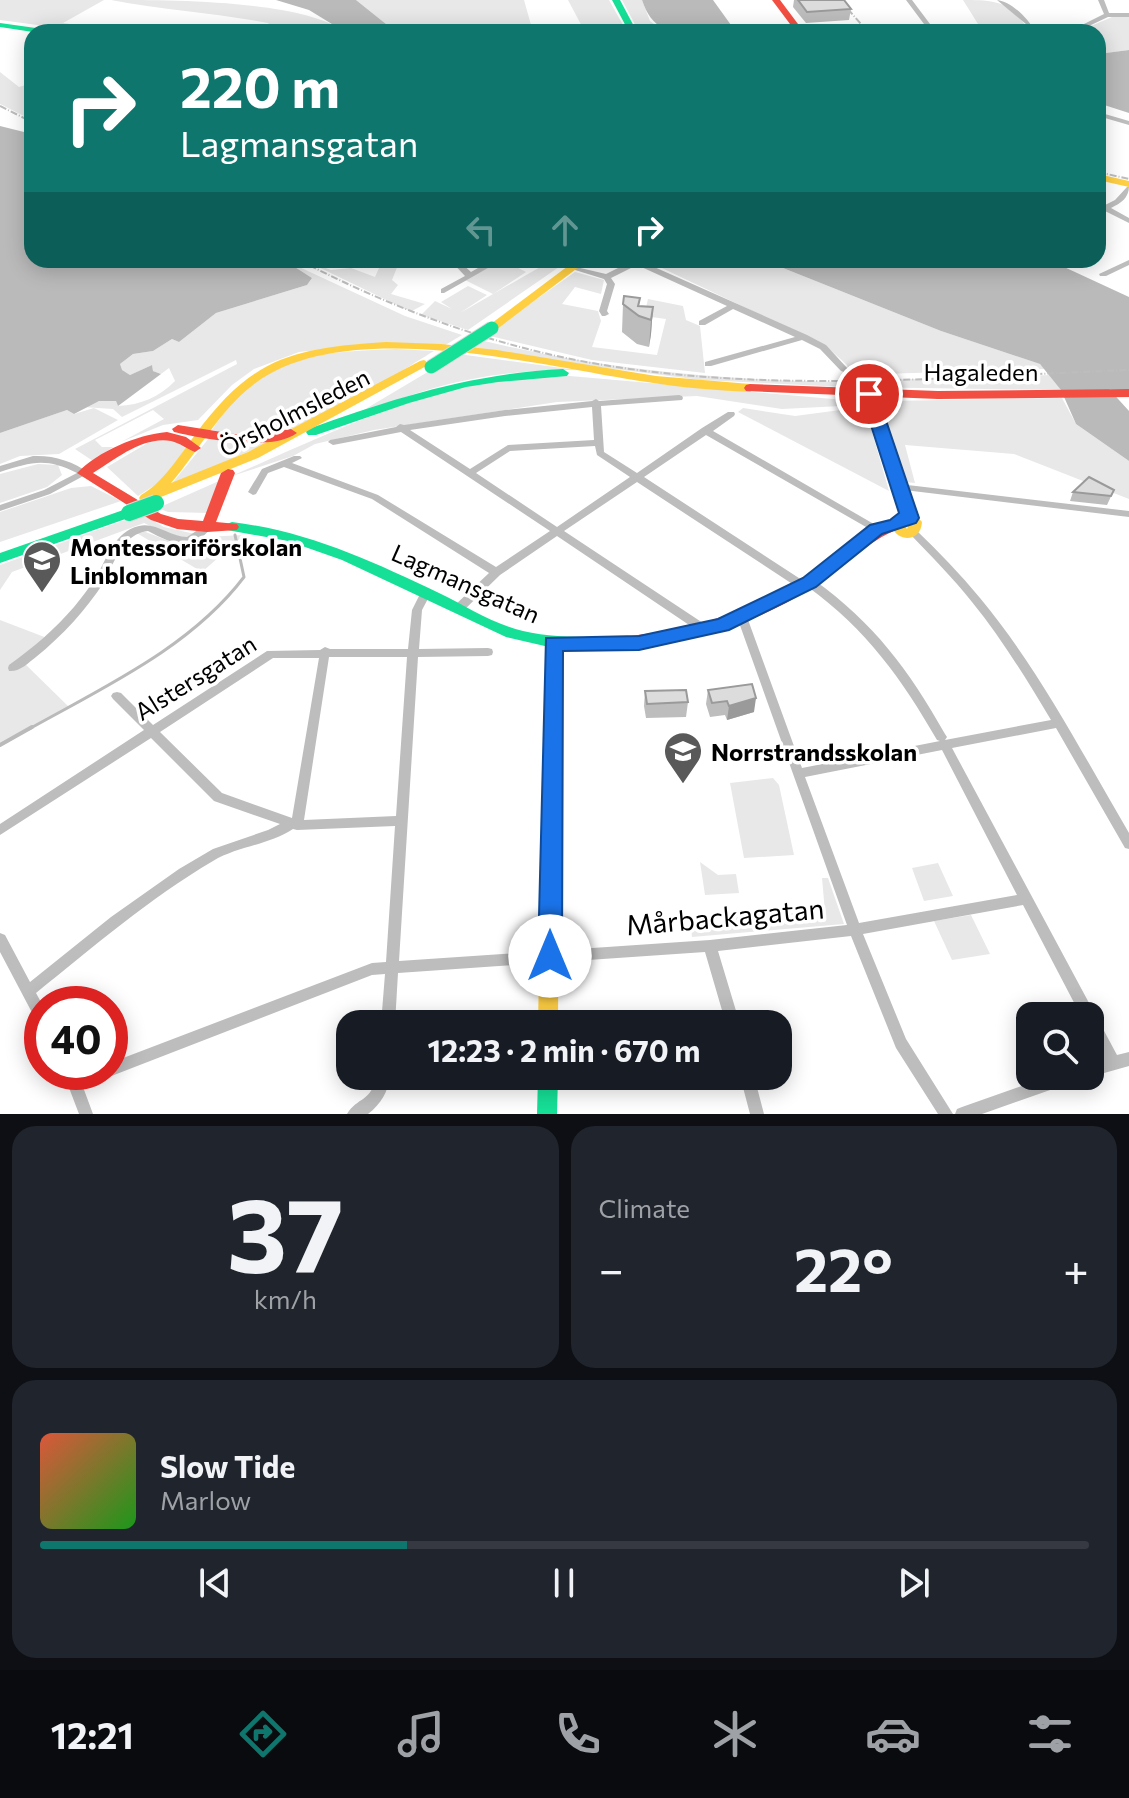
<!DOCTYPE html>
<meta charset="utf-8">
<style>
body{margin:0;font-family:Commissioner,sans-serif;background:#20242c;color:#f1f3f6;height:100vh;display:flex;flex-direction:column;font-size:30px;white-space:nowrap}
*{box-sizing:border-box;margin:0}
p{font-size:26px;color:#9ea1a6}
.icon{flex:none;width:44px;height:44px;fill:none;stroke:currentColor;stroke-width:2;stroke-linecap:round;stroke-linejoin:round}
.map{position:relative;height:1114px;overflow:hidden}
.side{display:flex;flex-direction:column;gap:12px;padding:12px;background:#0d0f14;flex:1}
.side>*{flex:none}
.top-card{position:absolute;left:24px;top:24px;width:1082px;height:244px;border-radius:24px;box-shadow:0 4px 20px #0003;background:#0f766e;color:#fff;overflow:hidden}
.buttons{position:absolute;left:1016px;top:1002px;display:grid;gap:16px}
.buttons a{display:grid;place-items:center;width:88px;height:88px;border-radius:16px;background:#171b24;box-shadow:0 4px 20px #0003;font-size:40px}
.speed{position:absolute;left:24px;top:986px;display:flex;gap:16px;font-size:40px;font-weight:700;text-align:center}
.speed>*{display:grid;place-content:center;width:104px;height:104px;border-radius:50%;background:#171b24;box-shadow:0 4px 20px #0003;line-height:1}
.speed .limit{border:12px solid #d22;background:#fff;color:#111}
.pin{position:absolute;display:grid;place-items:center;width:68px;height:68px;color:#fff;margin:-34px;border:4px solid #fff;border-radius:50%;box-shadow:0 2px 8px #0007}
.me{position:absolute;width:88px;margin:-44px;rotate:0deg;stroke-linejoin:round;filter:drop-shadow(0 0 6px #0008)}
.turn{display:flex;align-items:center;gap:28px;height:168px;padding:0 24px;font-size:36px}
.turn .icon{width:104px;height:104px;stroke-width:2.5}
.turn b{display:block;font-size:56px;line-height:68px}
.lanes{display:flex;align-items:center;height:76px;padding:0 24px;background:#0003;justify-content:center;gap:40px;direction:ltr}
.lanes .off{opacity:.35}
.big{font-size:60px;font-weight:700;line-height:1.1}
.side .card{flex:1;display:flex;flex-direction:column;justify-content:center;gap:12px;min-width:0;padding:0 28px;border-radius:24px;background:#20242c}
.side .dial{align-items:center;gap:0}
.dial b{font-size:104px;line-height:1}
.song{display:flex;align-items:center;gap:24px}
.cover{width:96px;height:96px;border-radius:12px;background:linear-gradient(135deg,hsl(10 70% 55%),hsl(120 70% 35%))}
.played{height:8px;border-radius:4px;background:linear-gradient(90deg,#0f766e 35%,#363941 35%)}
.keys{display:flex;justify-content:space-around;direction:ltr}
.heat{display:flex;justify-content:space-between;align-items:center;font-size:44px;direction:ltr}
.side .tiles{flex:1;display:grid;gap:12px;grid-template-columns:1fr 1fr}
.card:last-child{grid-column:span 2}
.trip{position:absolute;left:336px;top:1010px;width:456px;height:80px;border-radius:24px;background:#171b24;box-shadow:0 4px 20px #0003;font-weight:700;line-height:80px;text-align:center}
.tab-bar{display:flex;height:128px;justify-content:space-around;align-items:center;background:#090b0e;color:#9ea1a6}
.tab-bar .icon{width:56px;height:56px}
.tab-bar .current{color:#0f766e}
.tab-bar b{font-size:36px;color:#f1f3f6}
.map>svg:first-child{display:block}
.green{fill:#e8e8e8}
.water{fill:#bababa}
.lines{fill:none;stroke-linecap:round;stroke-linejoin:round}
.stream-far1{stroke:#bababa;stroke-width:3}
.stream{stroke:#bababa;stroke-width:4}
.street{fill:#bdbdbd;fill-rule:evenodd}
.fast{fill:#16e098;fill-rule:evenodd}
.slow{fill:#ffcf43;fill-rule:evenodd}
.jam{fill:#f24e42;fill-rule:evenodd}
.rail{stroke:#bdbdbd;stroke-width:2;stroke-dasharray:7 2 1 2;stroke-linecap:butt}
.fast-bridge-far1-casing{stroke:#dbdbdb;stroke-width:15;stroke-linecap:butt}
.fast-bridge-casing{stroke:#dbdbdb;stroke-width:18;stroke-linecap:butt}
.fast-bridge-far1{stroke:#16e098;stroke-width:13}
.fast-bridge{stroke:#16e098;stroke-width:16}
.wall{fill:#bdbdbd}
.shaded-wall{fill:#9a9a9a}
.building{fill:#dcdcdc;stroke:#9a9a9a;stroke-width:2}
.route{fill:#1a73e8;stroke:#114b97;stroke-width:2}
.labels{text-anchor:middle;dominant-baseline:central;stroke-width:7;stroke-linejoin:round;paint-order:stroke}
.street-label{font-size:24px;fill:#000;stroke:#fff}
.poi-label{font-size:24px;font-weight:bold;fill:#000;stroke:#fff;text-anchor:start}
.near-street-label{font-size:28px;fill:#000;stroke:#fff}
</style>
<div class="map">
<svg width="1129" height="1114" viewBox="0 0 1129 1114">
<rect width="100%" height="100%" fill="#fff"/>
<path class="green" d="M0,0H104L63,23L90,27L87,30L90,32L0,20Z
M111,0C171,0 302,0 345,32C324,32 283,40 268,23C215,13 163,10 111,0Z
M356,0H524L533,32H396Z
M568,0H609L627,32H585Z
M622,0H642L650,21L664,32H639Z
M963,0C994,0 1013,1 1029,32H983Z
M1112,17H1129V50L1098,54V32H1077Z
M0,72L19,87L32,83V120L0,104Z
M284,260L405,316L462,335L442,347L365,345L299,352L254,369L232,385L198,420L163,425L121,442L164,419L153,410L95,440L102,447H113L93,461L75,449L237,364L236,360L122,417L113,409L83,407L99,401H116L118,406C141,405 159,397 175,381L169,368L161,374L153,371L152,365L130,375L121,370L120,364L133,354L153,351L172,339L179,342L216,313L307,285L312,278Z
M304,260L331,270L351,268L375,277L379,268L352,261L400,260L392,280L398,285L391,294L425,304L412,311L405,309Z
M503,260L526,272L493,294L465,280Z
M645,260H763L941,331L1040,364L1045,369L850,375L847,365L826,346Z
M549,262L559,267L468,330L421,315L435,301L452,309L441,302L468,286L487,295L460,313Z
M575,272L604,280L601,294L575,287L562,304L598,311L601,321L592,347L657,355L666,319L644,316L648,299L683,306L686,320L700,326L705,373L592,360L486,335Z
M480,340C600,369 718,380 842,382L844,387L701,380L465,350Z
M396,349L434,351C388,379 302,437 249,438C237,438 223,432 212,430C263,353 310,353 396,349Z
M458,354L577,370C488,370 434,384 352,417Z
M1051,375L1061,390L854,387L850,381Z
M522,376H570L844,400L841,406L782,409L697,396L557,402L374,430L315,444L293,456L232,476C327,434 418,389 522,376Z
M1062,398L1076,424L1129,461V499L1014,454L905,445L915,483L905,482L881,407L888,401Z
M94,408L118,420L59,454L20,456L0,464V433L67,410L74,414Z
M743,408L795,416L848,409L866,411L889,491L738,412Z
M171,437L185,448V454L163,480L138,496L107,467L151,441Z
M209,438L234,444L268,443L170,486Z
M38,464L58,465L62,475L47,487L0,503V474Z
M219,481L209,513L168,512L158,508Z
M91,486L121,501L0,542V512L71,488Z
M142,514L164,527L195,534L182,541L144,523L12,572L0,590V565Z
M143,531L182,546L192,545L204,537L244,535L202,572L135,532Z
M0,620L47,638L20,659L69,707L0,747Z
M773,778L779,785L794,855L744,858L730,783Z
M700,862L718,875L736,874L739,893L705,895Z
M938,863L953,896L924,901L912,868Z
M822,878H828L844,924L692,937L691,928L724,926L722,915L825,912Z
M971,915L990,954L952,960L934,921Z"/>
<path class="water" d="M276,0H356L396,32H345L309,10Z
M642,0H713L736,32C695,32 657,46 642,0Z
M1129,50V113L1098,103V54Z
M0,126L32,134V260H284L312,278L307,285L216,313L179,342L172,339L153,351L133,354L120,364L122,370L130,375L152,365L153,371L161,374L118,406L116,401H99L74,414L67,410L0,433Z
M763,260H1049L1129,297V390L1109,389L1129,411V461L1076,424L1061,390L1040,364L941,331Z"/>
<g class="lines">
<path class="stream-far1" d="M29,729C104,687 191,647 244,577L235,535"/>
<path class="stream" d="M0,745L32,727"/>
<path class="street" d="M906,0H912L936,32H930Z
M997,0C1012,2 1029,19 1035,32H1029L1026,24Z
M1098,0H1104L1109,13H1129V17H1108L1076,32H1068L1104,14Z
M1098,112L1129,121V125L1098,116Z
M1129,186C1129,198 1121,203 1111,208L1129,218V223L1105,211L1098,213L1099,208L1098,202L1105,205L1115,200L1127,187Z
M450,260H458L471,272L492,260H502L444,293H441V289L465,276Z
M551,260H561L566,263L562,265Z
M634,260H644L643,262L807,335L826,345L848,369L844,372L841,371L820,349L802,340L711,366H705V362L795,337L733,309L705,325H699V321L727,306L637,265L611,278L615,284L607,311L609,314L605,316H602L599,311L607,284L604,279L572,269L576,267L606,274Z
M1129,260V265L1106,276H1100L1099,274Z
M679,395L682,396L683,398L682,400L601,406L604,452L637,473L702,428L728,412H734L735,414L734,416L713,431L879,527L881,529L879,531H873L706,435L644,477L805,582L810,579L814,580C874,623 909,670 945,734L947,737L945,740L1051,720C1027,680 1002,639 972,602C953,578 931,556 910,534L908,532L910,530H916C939,552 960,574 980,598C1039,669 1082,753 1129,833V849L1125,848L1056,728L952,748L1117,1055L1129,1052V1066L1090,1077L1088,1076H1090V1063L1104,1059L1090,1033V1016H1081L1023,905L863,934L906,1039L953,1114H938L896,1048L851,936L718,951L740,1024H726L705,952L398,973L395,1024H381L385,974L372,975L83,1087L93,1114H79L63,1072H77L78,1075L86,1072H110V1063L372,963L386,962L395,826L297,830L293,829C269,845 238,846 213,861C150,898 93,947 36,993L42,1004V1024L37,1022L0,952V933L5,935L30,982L111,917L179,869L213,849L268,830L280,824L214,801L151,738L0,835V824L144,730L113,699L111,696L113,693L117,692L121,693L153,725L267,651L320,650L325,647L330,649H408L412,610L422,590L426,589L431,593L422,610L419,649L488,648L492,649L493,652L492,655L488,656L418,657L399,961L710,940L847,925L737,617L738,614H746L747,617L802,768L940,741L937,740C902,679 866,629 808,587L804,590L800,589L637,482L564,531L709,627L710,630L709,633H701L557,536L500,575L462,612H454L453,609L454,606L489,573L372,499L284,467L268,473L256,494L253,495L248,492L262,469L294,456H300L302,458L292,463L378,495L496,567L550,531L401,432L333,445L328,442L330,440L396,427L400,424L404,425L505,410L592,401L596,399L599,401ZM592,407L594,440L508,445L470,469L410,430L505,416ZM595,446L597,455L630,477L557,527L476,473L510,451ZM329,657H407L396,816L304,820ZM273,658H319L292,818L222,793L160,732ZM942,750L1017,895L859,923L805,777Z
M33,456C53,455 73,461 89,473L50,494L0,511V505L44,490L77,473C46,457 31,462 0,472V466Z
M899,484L1129,511V517L896,489L894,487Z
M207,524L212,527C191,553 173,544 148,531C139,532 132,536 126,543C116,554 111,569 104,582C86,610 62,636 36,657C28,663 20,672 9,671L8,668L9,665C33,648 55,629 74,607C82,597 90,587 96,577C108,557 114,532 139,526C156,522 170,537 187,537Z
M376,1076H390C388,1092 381,1104 368,1114H347C357,1097 372,1102 376,1076Z
M740,1076H754L764,1114H750Z
M1050,1076H1077L1075,1081L1070,1083L982,1114H955L957,1109L962,1107Z"/>
<path class="fast" d="M612,0H620L637,32H629Z
M0,23L50,30L54,32H33L0,27Z
M563,369L569,373L567,376L498,382L466,387L409,403L316,435H308L306,432L308,429C391,399 473,373 563,369Z
M129,508L136,513L134,516L0,563V553Z
M232,522C307,531 372,561 439,593C466,606 493,624 523,631C552,638 584,637 614,637L619,639L621,643L619,647L614,649L549,647L506,637L342,560L288,541L227,530L225,527L227,524Z
M538,1076H558L557,1114H537Z"/>
<path class="slow" d="M1098,174L1129,181V187L1098,180Z
M576,260H588L496,330H488V326Z
M386,342L441,344L497,350L656,376L750,384L756,388L750,392C715,390 681,388 647,382C541,366 344,314 253,385C219,411 199,451 171,483L248,452L420,361L424,360L430,364L258,458L151,501H141L139,498L141,495C163,483 180,455 195,435C252,357 293,348 386,342Z
M869,390L875,394L915,514L922,522C921,541 900,543 892,528L895,517L901,513L863,394ZM906,521L909,524L907,529L905,526Z
M553,637L558,639L560,643L558,1024H538L546,643L548,639Z"/>
<path class="jam" d="M772,0H780L804,32H796Z
M750,384L938,391L1129,389V397L938,399L746,391L744,388L746,385Z
M178,425L247,436L291,429L297,433C272,452 203,439 174,432L172,429Z
M167,432L186,437L201,448L195,452C187,449 180,443 171,441C143,436 116,459 93,473L161,514L178,519L203,521L221,473L228,469L233,470L235,473L216,522L237,524L239,527L237,530L207,532L177,529L151,520L77,473C99,451 136,435 167,432Z
M896,520L901,522L903,525L901,528C865,542 840,569 808,590C750,627 682,645 614,649L609,647L607,643L609,639L688,628L757,605L800,581L866,533Z"/>
<path class="rail" d="M840,0L868,32
M0,106L32,122
M1098,172L1129,179
M299,260C384,304 472,338 566,358C750,396 943,377 1129,370"/>
<g class="fast-bridge-far1-casing">
<path id="fast-bridge-far1" d="M431,367L492,328"/>
</g>
<g class="fast-bridge-casing">
<path id="fast-bridge" d="M129,513L156,503"/>
</g>
<use href="#fast-bridge-far1" class="fast-bridge-far1"/>
<use href="#fast-bridge" class="fast-bridge"/>
</g>
<path class="wall" d="M794,0H844L851,9L849,20L806,23L793,7Z
M640,298L639,306L653,307L651,334L649,347L637,344L622,332L623,304Z
M1114,490L1107,505L1070,501L1073,492Z
M708,690L754,712L727,720L725,715L710,717L706,704Z
M645,691L688,702L686,717L646,718L644,706Z"/>
<path class="shaded-wall" d="M653,307L651,334L649,347L651,320Z
M756,698L754,712L727,720L729,706Z"/>
<path class="building" d="M798,0H844L851,9L807,12Z
M624,296L640,298L638,306L653,307L651,320L639,316L623,304Z
M1089,477L1114,490L1111,496L1073,492Z
M752,684L756,698L729,706L727,701L712,703L708,690Z
M686,690L688,702L647,704L645,691Z"/>
<path class="route" d="M869,389L877,394L919,518L916,523L882,534L816,587L729,630L639,650L563,651L562,956L558,964L550,967L541,964L538,956L546,638L639,636L718,619L803,578L870,525L890,520L899,513L861,394Z"/>
<defs>
<g id="school-pin" transform="scale(2)"><path d="M0 17L-7.5 6A9.5 9.5 0 1 1 7.5 6Z" fill="#595959" stroke="#fff"/><path d="M0-5L7-2L0 1L-7-2ZM-4 1L0 2.5L4 1V4Q0 6-4 4Z" fill="#fff"/></g>
</defs>
<g fill-rule="evenodd">
<use href="#school-pin" x="42" y="560"/>
<use href="#school-pin" x="683" y="751"/>
</g>
<g class="labels">
<g class="street-label">
<text x="981" y="371">Hagaleden</text>
<text transform="translate(294 412) rotate(-27)">Örsholmsleden</text>
<text transform="translate(466 583) rotate(24)">Lagmansgatan</text>
<text transform="translate(195 677) rotate(-32)">Alstersgatan</text>
</g>
<g class="poi-label">
<text x="70" y="546">Montessoriförskolan<tspan x="70" dy="28">Linblomman</tspan></text>
<text x="711" y="751">Norrstrandsskolan</text>
</g>
<g class="near-street-label">
<text transform="translate(725 916) rotate(-5)">Mårbackagatan</text>
</g>
</g>
</svg>
<div class="buttons">
<a><svg class="icon" aria-label="search" viewBox="0 0 24 24"><circle cx="10" cy="10" r="6"/><path d="M15 15l6 6"/></svg></a>
</div>
<div class="speed"><div class="limit">40</div></div>
<div class="pin" style="left:869px;top:394px;background:#d93025"><svg class="icon" aria-label="arrive" viewBox="0 0 24 24"><path d="M6 21V4h12l-3 4 3 4H6"/></svg></div>
<svg class="me" style="left:550px;top:956px" viewBox="-20 -20 40 40"><circle r="19" fill="#fff"/><path d="M0-13L10 11 0 6-10 11z" fill="#1a73e8"/></svg>
<div class="trip">12:23 · 2 min · 670 m</div>
<div class="top-card">
<div class="turn"><svg class="icon" aria-label="right" viewBox="0 0 24 24"><path d="M7 20v-9h11M14 6l5 5-5 5"/></svg><div><b>220 m</b>Lagmansgatan</div></div>
<div class="lanes"><svg class="icon off" aria-label="left" viewBox="0 0 24 24"><path d="M17 20v-9H6M10 6l-5 5 5 5"/></svg><svg class="icon off" aria-label="ahead" viewBox="0 0 24 24"><path d="M12 20V5M6 11l6-6 6 6"/></svg><svg class="icon" aria-label="right" viewBox="0 0 24 24"><path d="M7 20v-9h11M14 6l5 5-5 5"/></svg></div>
</div>
</div>
<section class="side">
<div class="tiles">
<div class="card dial"><b>37</b><p>km/h</p></div>
<div class="card"><p>Climate</p>
<div class="heat"><a>−</a><b class="big">22°</b><a>+</a></div>
</div>
<div class="card">
<div class="song"><i class="cover"></i><div><b>Slow Tide</b><p>Marlow</p></div></div>
<div class="played"></div>
<div class="keys"><svg class="icon" aria-label="previous" viewBox="0 0 24 24"><path d="M18 5L8 12l10 7zM5 5v14"/></svg><svg class="icon" aria-label="pause" viewBox="0 0 24 24"><path d="M8 5v14M16 5v14"/></svg><svg class="icon" aria-label="next" viewBox="0 0 24 24"><path d="M6 5l10 7-10 7zM19 5v14"/></svg></div>
</div>
</div>
</section>
<nav class="tab-bar">
<b>12:21</b>
<svg class="icon current" aria-label="directions" viewBox="0 0 24 24"><path d="M12 3l9 9-9 9-9-9zM9 14v-3h6M13 9l2 2-2 2"/></svg>
<svg class="icon" aria-label="music" viewBox="0 0 24 24"><path d="M9 18V5l10-2v13"/><circle cx="6" cy="18" r="3"/><circle cx="16" cy="16" r="3"/></svg>
<svg class="icon" aria-label="phone" viewBox="0 0 24 24"><path d="M5 4h4l2 5-3 2q2 4 5 5l2-3 5 2v4C11 20 4 13 5 4z"/></svg>
<svg class="icon" aria-label="climate" viewBox="0 0 24 24"><path d="M12 3v18M4 7l16 10M4 17L20 7"/></svg>
<svg class="icon" aria-label="car" viewBox="0 0 24 24"><path d="M5 17H2v-5l4-1 3-4h7l3 4 3 1v5h-3M9 17h6M6 11h13"/><circle cx="7" cy="17" r="2"/><circle cx="17" cy="17" r="2"/></svg>
<svg class="icon" aria-label="filters" viewBox="0 0 24 24"><path d="M4 7h16M4 17h16"/><circle cx="9" cy="7" r="2"/><circle cx="15" cy="17" r="2"/></svg>
</nav>
